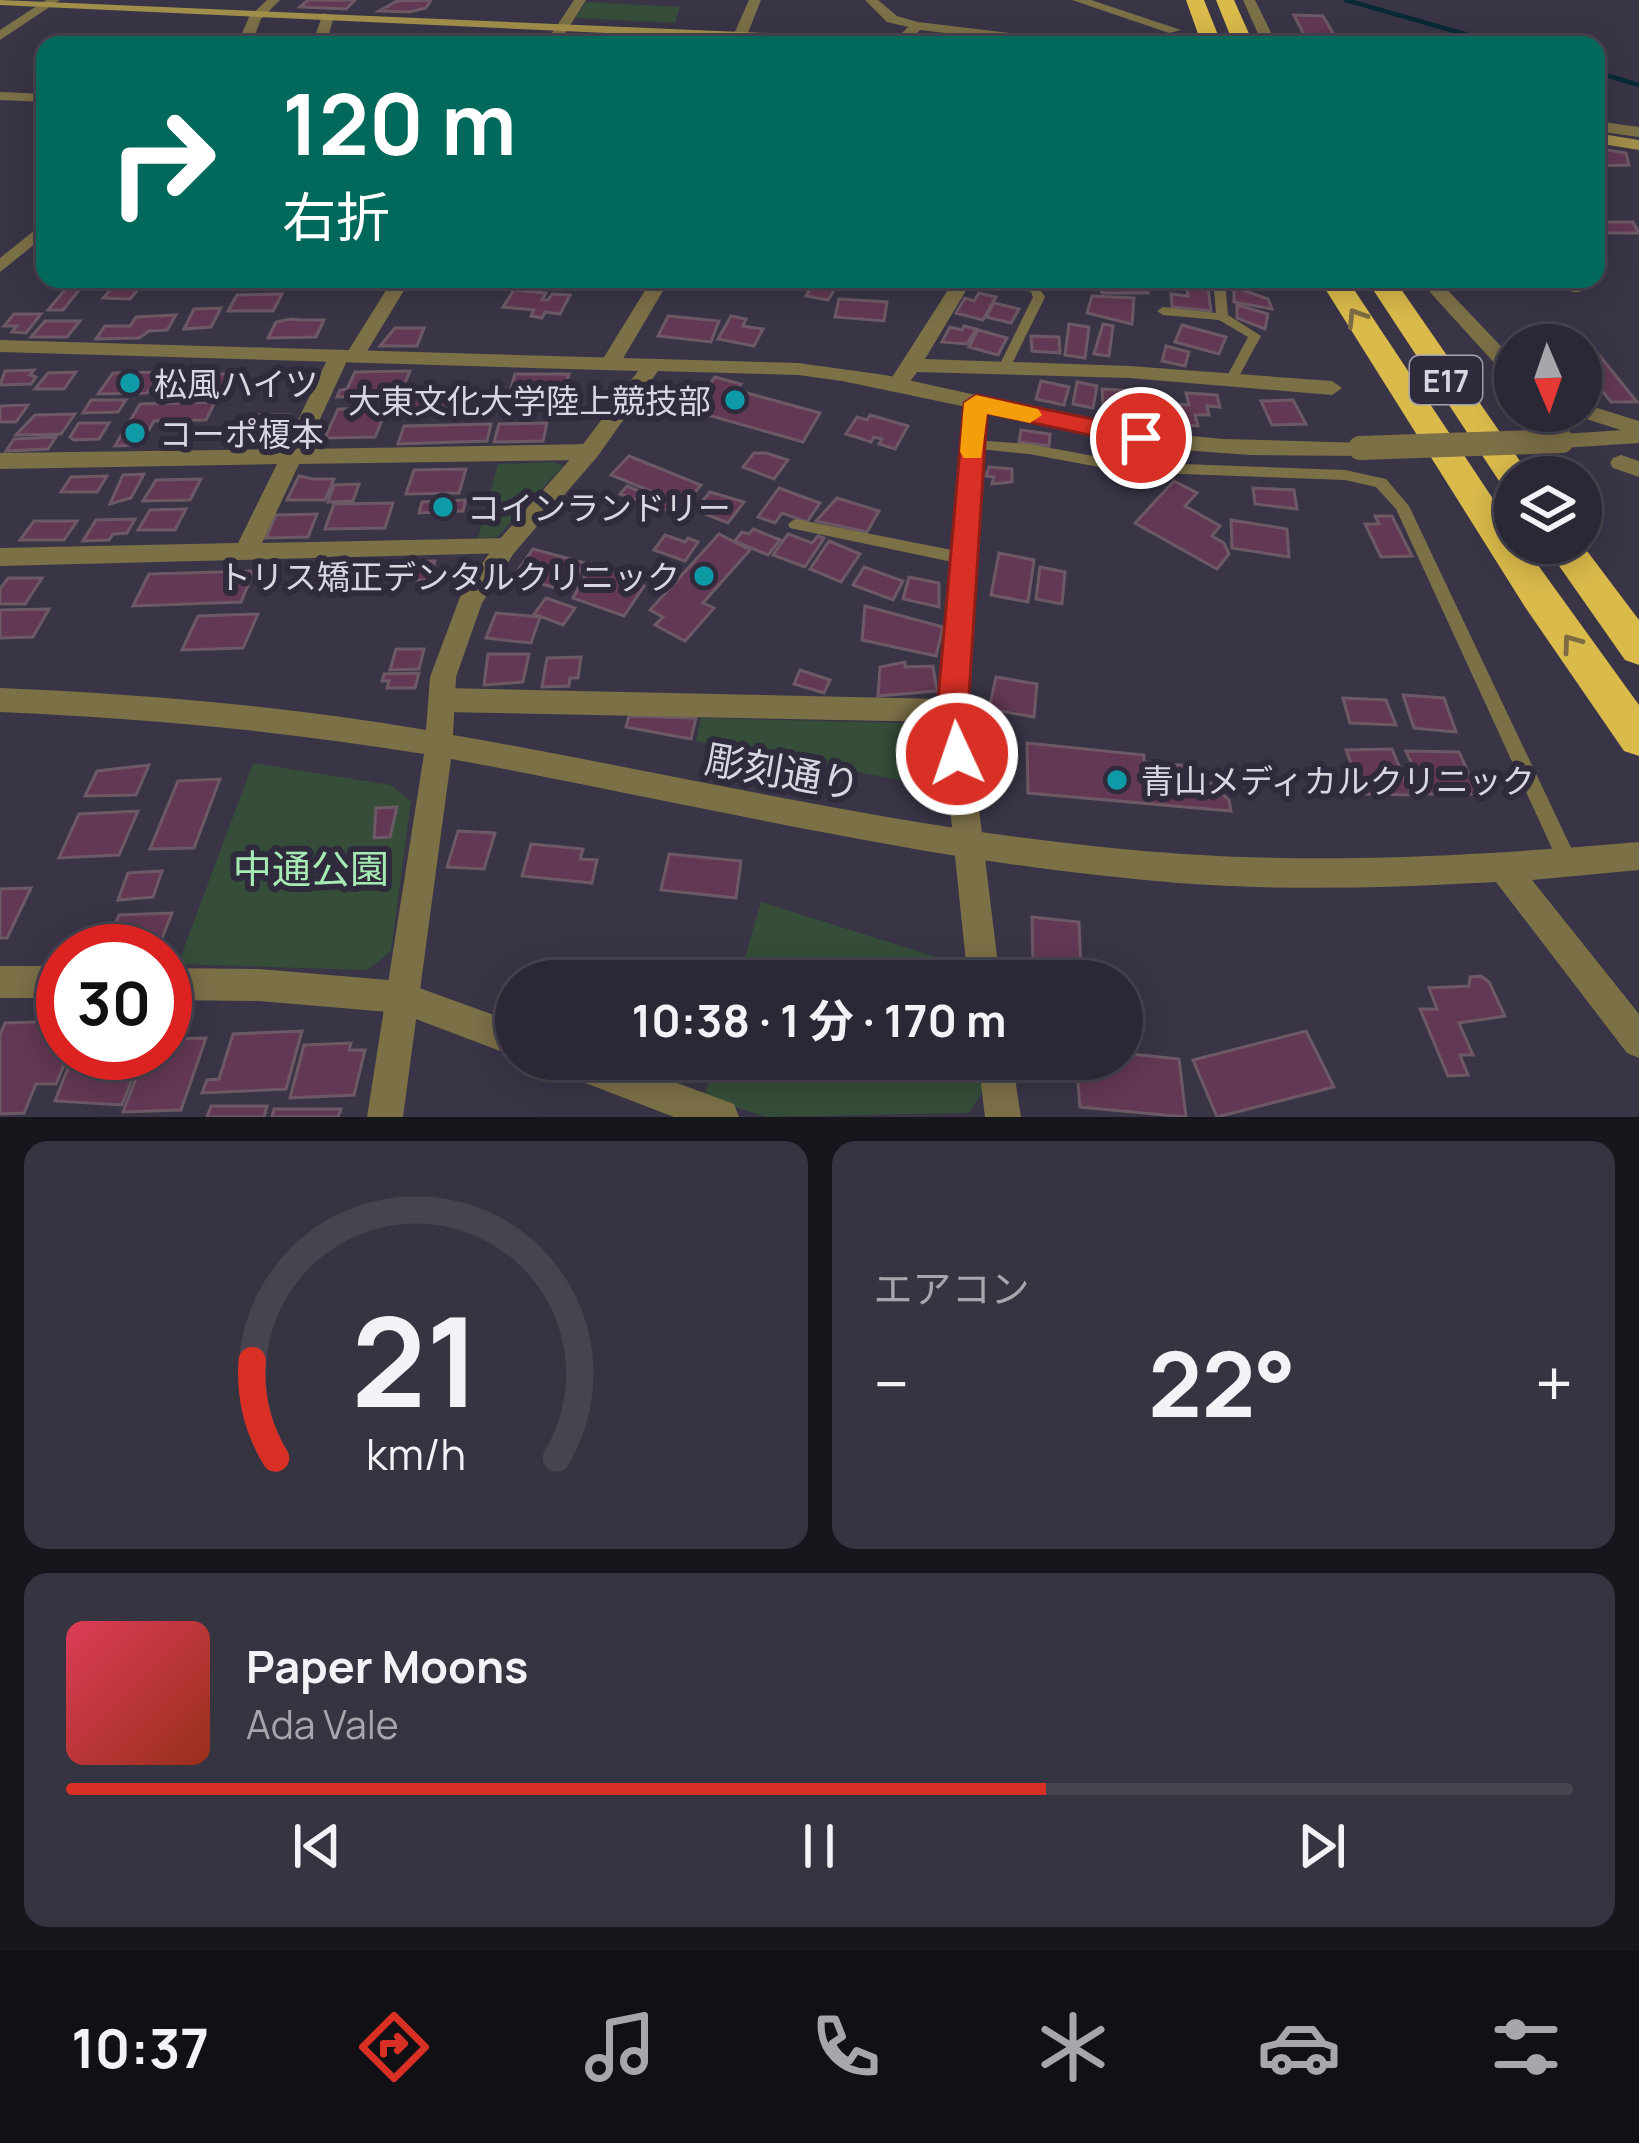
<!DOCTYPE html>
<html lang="ja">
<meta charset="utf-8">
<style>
body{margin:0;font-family:Manrope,"Noto Sans JP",sans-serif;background:#373441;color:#f1f3f6;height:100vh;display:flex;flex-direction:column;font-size:45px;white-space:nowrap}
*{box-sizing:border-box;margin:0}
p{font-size:39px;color:#a6a6ad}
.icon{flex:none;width:66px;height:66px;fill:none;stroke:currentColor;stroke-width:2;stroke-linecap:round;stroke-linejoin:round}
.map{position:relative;height:1117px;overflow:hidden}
.drawer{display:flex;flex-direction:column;gap:24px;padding:24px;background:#18161d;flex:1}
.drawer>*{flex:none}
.guide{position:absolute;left:36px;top:36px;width:1569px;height:252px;border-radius:24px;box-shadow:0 6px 30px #0003,0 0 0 3px #474450;background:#00695c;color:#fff;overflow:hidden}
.needle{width:78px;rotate:178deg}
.controls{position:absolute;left:1494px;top:324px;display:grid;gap:24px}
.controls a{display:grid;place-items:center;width:108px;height:108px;border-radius:50%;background:#2b2835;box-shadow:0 6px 30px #0003,0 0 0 3px #474450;font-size:60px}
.speed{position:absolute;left:36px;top:924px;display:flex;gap:24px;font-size:60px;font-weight:700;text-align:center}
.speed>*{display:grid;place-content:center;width:156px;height:156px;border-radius:50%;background:#2b2835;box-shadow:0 6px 30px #0003,0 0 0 3px #474450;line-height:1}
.speed .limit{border:18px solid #d22;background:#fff;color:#111}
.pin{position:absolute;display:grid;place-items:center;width:102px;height:102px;color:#fff;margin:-51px;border:6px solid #fff;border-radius:50%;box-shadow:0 3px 12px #0007}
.me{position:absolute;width:132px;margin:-66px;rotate:357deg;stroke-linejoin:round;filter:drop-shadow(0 0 9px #0008)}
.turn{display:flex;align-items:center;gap:42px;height:252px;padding:0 48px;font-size:54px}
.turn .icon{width:156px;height:156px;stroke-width:2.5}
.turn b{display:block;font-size:84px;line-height:102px}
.big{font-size:90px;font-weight:700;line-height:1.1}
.drawer .card{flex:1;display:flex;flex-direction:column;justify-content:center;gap:18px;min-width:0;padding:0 42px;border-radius:24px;background:#373441}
.drawer .dial{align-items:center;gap:0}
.dial svg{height:312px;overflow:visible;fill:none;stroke:#474450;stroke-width:7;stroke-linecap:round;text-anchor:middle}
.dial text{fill:#f1f3f6;stroke:none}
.song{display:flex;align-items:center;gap:36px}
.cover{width:144px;height:144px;border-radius:18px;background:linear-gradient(135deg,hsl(350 70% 55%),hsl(10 70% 35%))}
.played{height:12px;border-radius:6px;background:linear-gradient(90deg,#d93025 65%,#474450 65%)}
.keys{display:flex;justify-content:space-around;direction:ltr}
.heat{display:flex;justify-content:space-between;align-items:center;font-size:66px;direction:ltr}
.drawer .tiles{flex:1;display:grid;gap:24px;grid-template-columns:1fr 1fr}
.card:last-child{grid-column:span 2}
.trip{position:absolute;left:495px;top:960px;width:648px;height:120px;border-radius:60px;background:#2b2835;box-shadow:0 6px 30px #0003,0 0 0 3px #474450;font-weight:700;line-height:120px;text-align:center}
.menu{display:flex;height:192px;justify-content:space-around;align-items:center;background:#111015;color:#a6a6ad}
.menu .icon{width:84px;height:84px}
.menu .on{color:#d93025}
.menu b{font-size:54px;color:#f1f3f6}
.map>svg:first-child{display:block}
.green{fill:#354d39}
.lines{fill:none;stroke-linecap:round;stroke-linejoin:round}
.stream{stroke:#082a36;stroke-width:4.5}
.building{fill:#633854;stroke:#6d5965;stroke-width:3}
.service{fill:#7c7047;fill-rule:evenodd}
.minor{fill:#7c7047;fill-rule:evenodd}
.tertiary{fill:#7c7047;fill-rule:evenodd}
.secondary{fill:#a28e4b;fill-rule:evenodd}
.motorway{fill:#daba4b;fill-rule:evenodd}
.tertiary-bridge{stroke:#7c7047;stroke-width:24}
.oneway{stroke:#7c6b43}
.route{fill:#d93025;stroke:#8d1f18;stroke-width:3}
.slow{fill:#f59e0b}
.culture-dot{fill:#0f9aa8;stroke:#2f2a3c;stroke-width:4.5}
.labels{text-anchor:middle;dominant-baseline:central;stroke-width:12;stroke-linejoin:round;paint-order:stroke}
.shield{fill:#2f2a3c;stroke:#a5a2b0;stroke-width:3}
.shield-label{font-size:30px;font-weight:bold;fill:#d8d6e1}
.poi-label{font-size:33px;fill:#d8d6e1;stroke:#2f2a3c;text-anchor:start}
.near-street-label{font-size:39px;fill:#d8d6e1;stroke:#2f2a3c}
.near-park-label{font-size:39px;fill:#a6ebb3;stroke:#2f2a3c}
</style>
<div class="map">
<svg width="1639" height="1117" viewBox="0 0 1639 1117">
<rect width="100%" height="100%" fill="#393547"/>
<path class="green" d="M586,2L680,7L675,23L575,18Z
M554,462L563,466L497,537L478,538L498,464Z
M701,718L939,724L946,789L696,741Z
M253,763L391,785L411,801L391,951L368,970L178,964Z
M761,902L965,966L967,981H738Z
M715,1059H977L982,1093L969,1113L766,1117L704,1097Z"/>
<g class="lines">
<path class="stream" d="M1346,0L1503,45
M1596,72L1639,85"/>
</g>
<path class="building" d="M308,0H355L346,9L300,7Z
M431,0L426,8L409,12L379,11L397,1Z
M1294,15L1323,16L1340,45H1309Z
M567,35H585L622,37L618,45H578L564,41Z
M1596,148L1626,153L1629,165L1596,166Z
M1597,222H1633L1639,233H1607Z
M74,279H88L63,310H48Z
M120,279H147L130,299L103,298Z
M816,279H841L828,300L806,296Z
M1097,279L1144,283L1148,293H1102Z
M1187,286L1208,288L1211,311L1172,307L1171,294L1188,296Z
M1234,287L1268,299L1272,309L1234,302Z
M514,290L546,293L542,300H548L552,294L570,295L560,314L545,312L542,318L531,316L534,310L503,307Z
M979,293L996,297L983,320L956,313L965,298L974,301Z
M282,294L273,311H228L237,295Z
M1092,296L1134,298L1132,324L1087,313Z
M839,299L887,302L884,321L835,317Z
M994,303L1019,309L1011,323L986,317Z
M1237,305L1268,314L1265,329L1237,318Z
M221,308L211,327L184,329L194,309Z
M14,314H41L26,333L12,332L17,326H4Z
M176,315L167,330L149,331L139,338L96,339L105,326H130L136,317Z
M668,316L719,321L711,342L658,336Z
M731,316L746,319L743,326L763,329L754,346L718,339Z
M291,319L302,320H324L316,337L268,338L276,322Z
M45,321H80L67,337H31Z
M1069,324L1089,327L1085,358L1065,355Z
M1103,324L1113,326L1109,356L1094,354Z
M1182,325L1226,337L1219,354L1175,342Z
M964,326L976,329L967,344L942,342L950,327L962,330Z
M395,328H424L417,346H380Z
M978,330L1007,338L998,355L969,347Z
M1031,336L1059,337L1060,353L1032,351Z
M1166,346L1189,352L1185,366L1162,361Z
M1581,350H1595L1637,402H1611L1581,363Z
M34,370L30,375L36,377L31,384L0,385L5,371Z
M172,370H193L178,394H157Z
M410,371L400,396L337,397L340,390L347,389L355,372Z
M76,372L64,389H35L48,373Z
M161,372L147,393L98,394L113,373Z
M203,374H235L223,393L191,394Z
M515,374H569L560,408H505Z
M715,377L741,384L736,390L820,413L803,442L690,410Z
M1041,381L1069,387L1064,405L1036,399Z
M1077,382L1097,386L1093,408L1073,404Z
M459,388L454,407L403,408L409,389Z
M1102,389L1135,391L1141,420L1104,417Z
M474,392H503L498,412L468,413Z
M1186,393L1217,395L1220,407L1207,406L1209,415H1195L1198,426L1145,423L1141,402L1189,405Z
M91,400H126L118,412L83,413Z
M1293,400L1306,424L1272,425L1261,401Z
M215,402L206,420L154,421L140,445L115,446L140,404Z
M28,405L16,422H0V406Z
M387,408L375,437L325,438L338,409Z
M75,414L61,434L16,435L35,415Z
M254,415H289L278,438H260L262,434L229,439L240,419Z
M870,415L908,426L895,449L879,444L882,439L874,437L871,442L846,434L857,417L867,420Z
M79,423H109L99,439L74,440L70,437Z
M547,423L543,441L494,442L499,424Z
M491,424L487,441L398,444L404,426Z
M1021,430L1050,434L1049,446L1019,442Z
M56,437L48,449L6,451L14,439Z
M754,453H766L788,460L774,479L743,467Z
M629,456L701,485L684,505L611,475Z
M989,467L1012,469V482L992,484L994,477L986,476Z
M466,469L459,493L406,494L414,470Z
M144,474L131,498L110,504L123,475Z
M107,476L97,492H61L71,477Z
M299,476L313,479H334L325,500H287Z
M201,479L190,500L143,501L156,480Z
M1174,481L1197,493L1185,506L1220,526L1212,536L1224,543L1229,554L1217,569L1135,523Z
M359,484L353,501L328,502L334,485Z
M627,486L676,507L672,512L620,494Z
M779,488L820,503L807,522L782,513L775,523L758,517Z
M1253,488L1294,490L1297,509L1255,504Z
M710,492L744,502L728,523L695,510Z
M837,498L879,511L867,532L816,521Z
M466,500L463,511L419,513L422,502Z
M393,503L385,528L325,529L334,504Z
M186,509L175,530H138L150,510Z
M317,514L308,537L266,538L276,515Z
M1375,516H1392L1412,556L1381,557L1365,524H1379Z
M135,519L127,533L113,534L109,540L83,541L96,520Z
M1231,520L1287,529L1289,557L1232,548Z
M34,521H77L64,540H20Z
M753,529L780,540L768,555L735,541L742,532L749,534Z
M719,534L750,550L703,603L714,608L685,641L655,625L663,617L650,610Z
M788,534L812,543L818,536L824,538L805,567L773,555Z
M665,535L685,542L688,538L698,542L685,561L654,550Z
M829,541L860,554L841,582L810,569Z
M533,549L585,563L566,591L514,576Z
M999,553L1034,560L1028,602L991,595Z
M435,561L430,580L307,582L313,564Z
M592,563L644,586L624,616L573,598Z
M864,567L903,581L893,600L853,585Z
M1040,567L1065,572L1062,604L1036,599Z
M254,571L241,602L133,606L149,574Z
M909,577L939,583V607L903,599Z
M8,578H42L25,604H0V589Z
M546,598L575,608L563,625L534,614Z
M865,606L943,627L936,656L862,640Z
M49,609L33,637L0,638V610Z
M496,613L540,617L531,643L486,638Z
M258,614L243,648L182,650L198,616Z
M396,649H424L419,669L390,670Z
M488,654H529L523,682L484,685Z
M581,657L578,678H570L569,686L542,687L547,658Z
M905,662V667L933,666L937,691L878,696L880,667Z
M800,670L830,680L824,693L794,684Z
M419,673L415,688H387L389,681H382L384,674Z
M996,677L1037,684L1034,717L989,709Z
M1403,695L1444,698L1456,732L1414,728Z
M1343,698L1386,700L1396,725L1350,723Z
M629,716L696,718L691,739L626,727Z
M1027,743L1144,755V762L1191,766L1229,800L1231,811L1028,793Z
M1392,749L1411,795L1363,794L1346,750Z
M1406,751L1459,752L1478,794H1425Z
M149,765L136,795L85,796L97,771Z
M220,779L194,848L150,849L178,781Z
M397,807L390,837L374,838L376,808Z
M138,811L119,855L59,858L79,814Z
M458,831L495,833L484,869L447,867Z
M531,844L583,849L580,859L597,860L592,883L522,876Z
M669,854L741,861L736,898L661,890Z
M162,871L153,897L118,900L128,873Z
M31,888L7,938H0V889Z
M172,913L157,951H104L119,915Z
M1032,917L1079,922L1081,971L1033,966Z
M1481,976L1489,982L1505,1016L1459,1023L1473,1055H1460L1468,1075L1448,1076L1420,1009H1437L1429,988L1469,986L1470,977Z
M63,1021V1053H69L56,1084H36L24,1113L0,1114V1035L5,1023Z
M302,1031L286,1089L202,1093L207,1080L219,1079L233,1034Z
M1306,1031L1334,1087L1217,1117L1193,1060Z
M206,1038L181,1110L123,1112L146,1053H165V1039Z
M351,1043L349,1050H365L354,1095L290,1098L304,1045Z
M74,1053H142L122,1105L55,1101Z
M1122,1053L1179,1059L1186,1117L1080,1107L1076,1059H1122Z
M211,1106H267L264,1117H207Z
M274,1109H341L338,1117H272Z"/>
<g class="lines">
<path class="service" d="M1440,35L1447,37L1443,45H1435Z
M984,279H1004L1039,288L1045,297L1010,368L1004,372L998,368L1033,297L1031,292Z
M1213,279H1225L1228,315L1261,336L1237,380L1231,384L1225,380L1248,337L1219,320L1163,315L1157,311L1163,307L1216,313Z
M1566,279H1578L1582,290L1580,292H1572Z
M973,440L1029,444L1126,462L1345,470L1386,479L1409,506L1575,856L1577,862L1575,868L1568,871L1561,868L1396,509L1376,487L1345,480L1126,472L1029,454L968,448L966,445Z
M795,519L962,552L967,554L969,558L967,562L962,564L790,528L788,524Z"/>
<path class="minor" d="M46,0H60L0,40V30Z
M267,0H280L261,19L251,45H237L249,17Z
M574,0H586L558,45H544Z
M749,0H761L743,45H729Z
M865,0H878L897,16L918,22L1078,41L1085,45H1044L920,30L913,37L914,45H900L899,36L908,27L887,22Z
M1072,0H1091L1181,30L1169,33Z
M1243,0H1255L1277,45H1263Z
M323,13L334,16L326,45H312Z
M0,92L45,94V102L0,100Z
M1596,121L1639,127V137L1596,131Z
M45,222V236L0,272V258Z
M393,279H411L361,361H347L306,449L589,444L600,452L589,460L299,464L262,543L506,538L518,547L514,553L0,566V548L238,543L277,464L0,469V453L284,449L329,356L339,350L347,353Z
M652,279H670L618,367H604L601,362Z
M955,279H973L925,359L1129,366L1332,381L1342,388L1332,395L1129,378L917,372L906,387H892L889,382Z
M1418,279H1437L1515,361V380L1508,378Z
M976,396L986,403L967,711L1000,981H968L941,722L443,712L433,708L430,700L433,692L443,688L940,699L966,403Z
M1581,403L1639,421V436L1574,415L1571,411H1581Z
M1621,455L1639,461V477L1613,468L1610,463L1613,458Z
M0,966H63V998H0Z
M165,968L259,969L400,981L516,1023V1057L400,1013L259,1001L165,1000Z
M549,1059H612L734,1104L739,1117H674L554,1071Z
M978,1059H1012L1021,1117H985Z"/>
<path class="tertiary" d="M0,340L798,363L885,375L1140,431L1223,439L1368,443L1371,448L1360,456L1250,455L1168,449L842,381L798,375L658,371L597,457L514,553L482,603L456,677L453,735C695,777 938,838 1183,854C1335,864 1487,855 1639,842V870L1532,880L1639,1014V1058L1627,1053L1496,882C1390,888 1284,891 1178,883C933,864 692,803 451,759L403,1117H367L424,754C283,731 143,718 0,712V688C143,694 285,706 426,730L430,677L462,592L498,541L581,447L638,371L0,352Z
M1639,429V443L1562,448L1551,441L1562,434Z"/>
<path class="secondary" d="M0,0L951,41L958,45H864L0,5Z
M1596,133L1639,140V150L1596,143Z"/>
<path class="motorway" d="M1186,0H1204L1222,45H1202Z
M1216,0H1234L1254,45H1234Z
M1319,279H1347L1515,532V543H1522L1639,705V756L1624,751L1525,607Z
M1366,279H1394L1531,477H1515V491L1503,487Z
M1543,543H1581L1639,620V665L1625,660Z"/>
<path class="tertiary-bridge" d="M1360,448L1562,441"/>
</g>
<defs><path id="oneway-chevron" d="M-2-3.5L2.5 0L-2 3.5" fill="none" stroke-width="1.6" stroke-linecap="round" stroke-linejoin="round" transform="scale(3)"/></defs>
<g class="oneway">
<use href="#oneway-chevron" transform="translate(1356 317) rotate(-122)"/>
<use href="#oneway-chevron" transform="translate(1571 643) rotate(-126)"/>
</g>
<path class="route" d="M976,395L1141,429L1153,438L1141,446L987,413L968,711L973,754L968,765L957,769L945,765L937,711L964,403Z"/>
<path class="slow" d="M976,395L1038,409L1042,415L1030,423L987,414L981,458H964L960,452L964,403Z"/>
<g class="culture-dot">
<circle cx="130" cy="383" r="12"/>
<circle cx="735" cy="400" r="12"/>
<circle cx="135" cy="433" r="12"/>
<circle cx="443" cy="507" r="12"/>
<circle cx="704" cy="576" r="12"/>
<circle cx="1117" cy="780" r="12"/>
</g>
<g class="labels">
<rect class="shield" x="1410" y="356" width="72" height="48" rx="9"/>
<g class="shield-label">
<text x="1446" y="380">E17</text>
</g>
<g class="poi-label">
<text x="154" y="383">松風ハイツ</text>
<text x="711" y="400" text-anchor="end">大東文化大学陸上競技部</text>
<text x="159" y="433">コーポ榎本</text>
<text x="467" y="507">コインランドリー</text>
<text x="680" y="576" text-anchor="end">トリス矯正デンタルクリニック</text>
<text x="1141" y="780">青山メディカルクリニック</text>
</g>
<g class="near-street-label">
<text transform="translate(783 771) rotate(10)">彫刻通り</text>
</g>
<g class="near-park-label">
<text x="311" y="868">中通公園</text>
</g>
</g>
</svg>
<div class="controls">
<a><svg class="needle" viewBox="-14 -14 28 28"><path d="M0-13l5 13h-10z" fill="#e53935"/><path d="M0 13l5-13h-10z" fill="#a6a6ad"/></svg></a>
<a><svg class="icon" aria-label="layers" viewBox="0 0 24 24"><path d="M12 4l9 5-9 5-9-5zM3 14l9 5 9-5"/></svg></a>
</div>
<div class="speed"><div class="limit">30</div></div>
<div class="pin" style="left:1141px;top:438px;background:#d93025"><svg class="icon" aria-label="arrive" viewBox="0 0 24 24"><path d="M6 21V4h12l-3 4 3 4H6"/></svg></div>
<svg class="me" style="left:957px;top:754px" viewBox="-20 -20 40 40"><circle r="17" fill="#d93025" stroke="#fff" stroke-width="3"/><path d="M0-11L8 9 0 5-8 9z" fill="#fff"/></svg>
<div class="trip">10:38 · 1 分 · 170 m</div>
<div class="guide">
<div class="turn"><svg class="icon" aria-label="right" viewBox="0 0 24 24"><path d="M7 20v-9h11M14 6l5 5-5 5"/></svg><div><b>120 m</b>右折</div></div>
</div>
</div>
<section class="drawer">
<div class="tiles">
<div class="card dial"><svg viewBox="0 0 100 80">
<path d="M14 69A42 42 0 1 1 86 69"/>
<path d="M14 69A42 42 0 0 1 8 44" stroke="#d93025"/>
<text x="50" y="56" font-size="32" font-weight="700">21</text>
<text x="50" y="72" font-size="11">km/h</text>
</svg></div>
<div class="card"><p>エアコン</p>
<div class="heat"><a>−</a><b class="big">22°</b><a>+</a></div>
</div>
<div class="card">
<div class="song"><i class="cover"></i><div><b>Paper Moons</b><p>Ada Vale</p></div></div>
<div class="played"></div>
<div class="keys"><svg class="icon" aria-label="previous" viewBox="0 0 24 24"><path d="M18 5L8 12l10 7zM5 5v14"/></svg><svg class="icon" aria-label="pause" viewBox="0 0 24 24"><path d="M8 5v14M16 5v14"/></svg><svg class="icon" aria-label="next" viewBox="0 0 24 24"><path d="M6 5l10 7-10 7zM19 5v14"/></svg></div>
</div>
</div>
</section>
<nav class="menu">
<b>10:37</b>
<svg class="icon on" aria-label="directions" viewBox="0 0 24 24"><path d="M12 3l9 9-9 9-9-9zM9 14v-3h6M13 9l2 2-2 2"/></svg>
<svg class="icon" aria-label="music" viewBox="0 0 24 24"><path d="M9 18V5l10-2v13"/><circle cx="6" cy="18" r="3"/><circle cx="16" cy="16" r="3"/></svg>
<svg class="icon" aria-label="phone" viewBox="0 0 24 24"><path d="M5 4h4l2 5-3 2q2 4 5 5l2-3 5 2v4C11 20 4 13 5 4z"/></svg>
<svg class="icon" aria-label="climate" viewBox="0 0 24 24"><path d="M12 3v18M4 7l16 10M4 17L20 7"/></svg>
<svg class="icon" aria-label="car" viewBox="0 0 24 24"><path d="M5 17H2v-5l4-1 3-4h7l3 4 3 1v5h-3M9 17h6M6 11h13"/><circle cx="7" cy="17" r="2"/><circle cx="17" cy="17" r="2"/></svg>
<svg class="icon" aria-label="filters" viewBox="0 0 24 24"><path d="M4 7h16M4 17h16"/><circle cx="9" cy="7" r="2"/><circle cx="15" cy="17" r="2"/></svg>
</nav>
